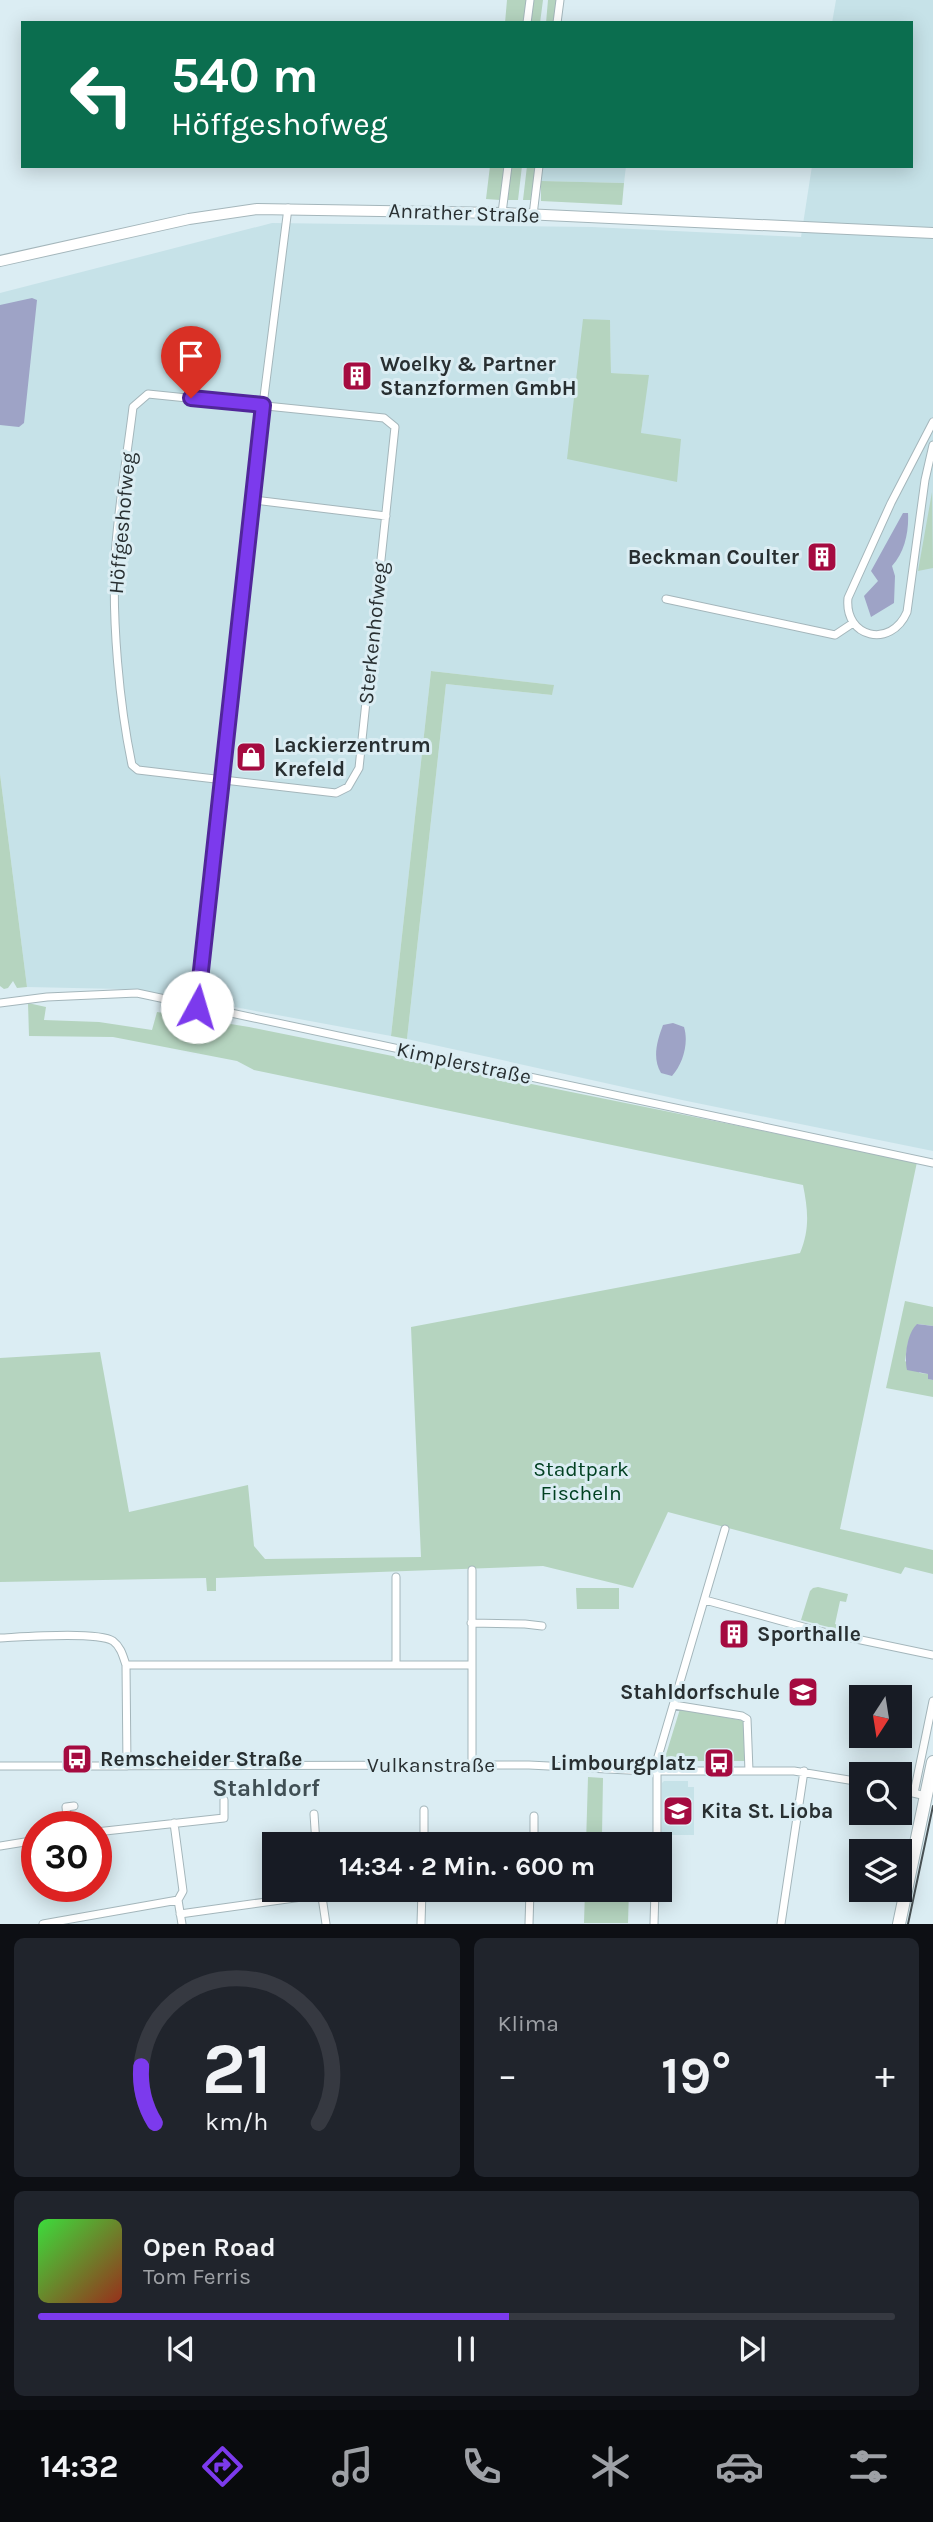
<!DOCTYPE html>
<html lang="de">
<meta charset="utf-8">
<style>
body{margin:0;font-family:Karla,sans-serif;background:#20242c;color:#f1f3f6;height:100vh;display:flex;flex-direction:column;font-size:26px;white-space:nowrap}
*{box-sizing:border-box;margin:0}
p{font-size:23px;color:#9ea1a6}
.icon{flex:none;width:38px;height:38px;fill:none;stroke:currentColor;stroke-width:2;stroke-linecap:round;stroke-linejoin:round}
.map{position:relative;height:1924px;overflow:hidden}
.sheet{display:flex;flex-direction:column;gap:14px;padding:14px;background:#0d0f14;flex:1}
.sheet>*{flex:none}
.banner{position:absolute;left:21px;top:21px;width:892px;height:147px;border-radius:0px;box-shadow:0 4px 18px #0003;background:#0b6e4f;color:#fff;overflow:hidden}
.needle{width:46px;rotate:192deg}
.controls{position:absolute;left:849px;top:1685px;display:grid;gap:14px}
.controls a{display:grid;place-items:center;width:63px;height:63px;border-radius:0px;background:#171b24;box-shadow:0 4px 18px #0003;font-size:35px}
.speed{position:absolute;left:21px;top:1811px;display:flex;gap:14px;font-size:35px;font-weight:700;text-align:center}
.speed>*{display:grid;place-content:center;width:91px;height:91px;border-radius:50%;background:#171b24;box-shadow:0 4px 18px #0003;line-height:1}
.speed .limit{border:10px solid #d22;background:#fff;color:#111}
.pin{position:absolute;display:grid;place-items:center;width:60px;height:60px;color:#fff;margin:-72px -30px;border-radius:50% 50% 50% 0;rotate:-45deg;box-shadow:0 0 7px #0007}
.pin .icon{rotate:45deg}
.me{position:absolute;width:77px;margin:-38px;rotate:6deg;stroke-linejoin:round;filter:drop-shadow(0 0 5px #0008)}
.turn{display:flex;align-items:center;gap:24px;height:147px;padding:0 35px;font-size:32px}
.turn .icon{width:91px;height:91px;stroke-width:2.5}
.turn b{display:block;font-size:49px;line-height:60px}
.big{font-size:52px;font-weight:700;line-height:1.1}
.sheet .tile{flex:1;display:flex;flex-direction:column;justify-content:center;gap:10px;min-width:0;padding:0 24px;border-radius:10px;background:#20242c}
.sheet .dial{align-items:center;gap:0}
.dial svg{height:182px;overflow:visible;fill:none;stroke:#363941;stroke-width:7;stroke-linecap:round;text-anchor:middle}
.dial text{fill:#f1f3f6;stroke:none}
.song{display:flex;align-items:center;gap:21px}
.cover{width:84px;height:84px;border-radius:10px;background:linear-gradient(135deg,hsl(120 70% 55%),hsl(10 70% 35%))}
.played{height:7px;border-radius:4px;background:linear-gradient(90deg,#7c3aed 55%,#363941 55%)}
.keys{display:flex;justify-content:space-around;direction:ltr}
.heat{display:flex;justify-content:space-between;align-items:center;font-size:38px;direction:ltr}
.sheet .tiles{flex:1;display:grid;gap:14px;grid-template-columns:1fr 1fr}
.tile:last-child{grid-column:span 2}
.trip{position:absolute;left:262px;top:1832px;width:410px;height:70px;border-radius:0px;background:#171b24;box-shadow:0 4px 18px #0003;font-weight:700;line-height:70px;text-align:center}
.tab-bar{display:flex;height:112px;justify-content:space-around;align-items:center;background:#090b0e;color:#9ea1a6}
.tab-bar .icon{width:49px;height:49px}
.tab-bar .current{color:#7c3aed}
.tab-bar b{font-size:32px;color:#f1f3f6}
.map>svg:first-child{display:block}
.built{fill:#c6e2e8;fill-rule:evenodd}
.green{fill:#b5d4bf}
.water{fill:#9ea3c6}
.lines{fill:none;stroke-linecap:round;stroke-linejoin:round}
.street-casing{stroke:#a4b6bb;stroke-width:9}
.secondary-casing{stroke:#a4b6bb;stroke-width:12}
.primary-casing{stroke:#a4b6bb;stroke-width:14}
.street{stroke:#fff;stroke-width:7}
.secondary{stroke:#fff;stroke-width:10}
.primary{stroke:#fff;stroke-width:12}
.tram{stroke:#485154;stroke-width:2}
.route-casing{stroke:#51269a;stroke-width:18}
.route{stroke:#7c3aed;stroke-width:12}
.labels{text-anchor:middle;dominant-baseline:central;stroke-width:6;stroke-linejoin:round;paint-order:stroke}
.street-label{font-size:21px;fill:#282f31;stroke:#dbedf3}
.poi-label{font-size:21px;font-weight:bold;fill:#282f31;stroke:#dbedf3;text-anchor:start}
.park-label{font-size:21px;fill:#004021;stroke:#dbedf3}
.quarter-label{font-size:24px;font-weight:bold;fill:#404f54;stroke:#dbedf3}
</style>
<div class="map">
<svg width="933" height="1924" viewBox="0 0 933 1924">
<rect width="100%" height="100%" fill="#dbedf3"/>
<path class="built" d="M836,0H933V1151L682,1100L407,1039L446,684L552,695L553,685L431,671L391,1036L180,997L121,989L27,987L0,774V293L272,223L592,227L801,237L812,166H912V23H832ZM583,319L610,321L611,373L648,375L641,433Z
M543,166H626L624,183L541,181Z
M664,1781H688V1787H694V1835H662V1783Z"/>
<path class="green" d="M507,0H527L524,23H505Z
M533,0H543L540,23H530Z
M548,0H558L555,23H546Z
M490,166H505L500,200L486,199Z
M511,166H522L518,200H507Z
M527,166H537L532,200H523Z
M541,181L624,183L622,205L541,201Z
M583,319L610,320L611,373L649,375L641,433L681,439L677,482L567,459Z
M932,492L933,568L918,571Z
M431,671L554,685L552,695L446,684L407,1039L391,1036Z
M0,774L27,987L17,988L13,981L8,988L4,989L0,986Z
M28,1003L46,1007L44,1020L99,1022L152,1030L157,1012L249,1027L917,1162L840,1529L933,1550V1574L905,1567L901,1574L668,1512L633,1588L543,1566L216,1578V1591H207L206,1578L0,1582V1358L100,1352L129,1512L248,1485L254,1546L265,1559L421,1557L411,1327L800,1253C810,1229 808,1210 803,1185L254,1070L237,1061L113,1037L29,1036Z
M905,1301L933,1307V1326L918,1324L908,1342L905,1361L920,1373L929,1374V1379L933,1380V1397L886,1388Z
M818,1587L848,1594L846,1602L840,1601L835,1624L841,1626L840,1630L801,1620L810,1591L813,1588Z
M576,1588H619V1609H577Z
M680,1709L745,1721L746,1761H664Z
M588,1777L603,1778L602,1835H630V1844H586Z
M585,1890H629L628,1923H584Z"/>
<path class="water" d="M32,298L37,300L24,423L19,427L0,425V305Z
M903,513H908C909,531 905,552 892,566L895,576L894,603L871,617L864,596L878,581L871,571Z
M673,1023L684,1027C689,1043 683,1064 672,1076L661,1073C652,1058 657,1041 663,1025Z
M917,1324L933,1326V1380L928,1379V1374L907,1370C904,1357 907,1333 917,1324Z"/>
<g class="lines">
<g class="street-casing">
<path id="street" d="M527,23L530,0
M557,23L560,0
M502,213L508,166
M533,215L539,166
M148,394L384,418L395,427L359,768L348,787L336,793L138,770L132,765C119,703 112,620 115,557C118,507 127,457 133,407Z
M933,422L891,503L848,598C844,638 891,649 907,612L925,480L933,445
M254,500L386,516
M666,599L835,635L853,623
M0,1003L47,997L137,993L933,1163
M196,1007L263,405L288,208
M396,1577V1665
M705,1600L818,1631L933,1655
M471,1623L525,1624L542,1626
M0,1638C22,1637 97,1631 113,1641C121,1647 123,1656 126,1665L127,1766
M126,1665H471
M674,1705L742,1716L747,1719L749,1771
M472,1765V1570
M0,1766L529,1765L647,1771H794L861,1782
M900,1790L926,1796
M914,1793L933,1701
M424,1810V1844
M314,1814L316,1844
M534,1816V1844
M174,1823L183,1891L178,1900L182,1924
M68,1827L66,1807L74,1806
M96,1832L224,1818V1800
M657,1844V1760L725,1529
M0,1846L37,1840
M321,1890L326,1924
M180,1914L316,1895L323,1890
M43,1924L178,1900
M421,1924L422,1890
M529,1924L530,1890
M654,1924L655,1890
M781,1924L804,1771"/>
</g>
<g class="secondary-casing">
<path id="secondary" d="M0,261L189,219L257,209L502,213L933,233"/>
</g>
<g class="primary-casing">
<path id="primary" d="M899,1924L933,1762"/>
</g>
<use href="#street" class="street"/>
<use href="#secondary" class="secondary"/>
<use href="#primary" class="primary"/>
<path class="tram" d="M908,1924L933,1806"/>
</g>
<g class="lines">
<g class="route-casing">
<path id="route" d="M191,398L263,405L197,1007"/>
</g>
<use href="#route" class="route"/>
</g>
<defs>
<g id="building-square" transform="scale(1.575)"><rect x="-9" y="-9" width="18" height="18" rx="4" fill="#a50b40" stroke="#dbedf3"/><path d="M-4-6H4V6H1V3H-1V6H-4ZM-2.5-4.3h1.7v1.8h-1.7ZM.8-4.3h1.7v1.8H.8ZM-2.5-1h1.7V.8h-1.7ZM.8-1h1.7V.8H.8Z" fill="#fff"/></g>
<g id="shop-square" transform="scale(1.575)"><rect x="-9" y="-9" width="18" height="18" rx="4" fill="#a50b40" stroke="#dbedf3"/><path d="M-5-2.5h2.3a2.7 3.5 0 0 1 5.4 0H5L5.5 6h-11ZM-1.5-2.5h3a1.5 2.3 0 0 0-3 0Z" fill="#fff"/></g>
<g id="school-square" transform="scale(1.575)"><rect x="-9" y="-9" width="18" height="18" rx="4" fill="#a50b40" stroke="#dbedf3"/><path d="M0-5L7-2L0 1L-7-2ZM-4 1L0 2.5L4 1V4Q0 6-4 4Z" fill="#fff"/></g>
<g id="bus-square" transform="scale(1.575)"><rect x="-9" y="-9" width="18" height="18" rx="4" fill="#a50b40" stroke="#dbedf3"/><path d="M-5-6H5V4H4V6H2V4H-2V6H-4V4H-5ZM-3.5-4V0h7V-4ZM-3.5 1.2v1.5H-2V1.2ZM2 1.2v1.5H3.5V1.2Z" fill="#fff"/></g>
</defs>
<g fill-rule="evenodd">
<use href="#building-square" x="357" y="376"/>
<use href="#building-square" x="822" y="557"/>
<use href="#shop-square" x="251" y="757"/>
<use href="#building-square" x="734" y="1634"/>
<use href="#school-square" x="803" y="1692"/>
<use href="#bus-square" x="77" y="1759"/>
<use href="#bus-square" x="719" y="1763"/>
<use href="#school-square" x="678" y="1811"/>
</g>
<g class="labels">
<g class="street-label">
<text transform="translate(464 213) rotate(2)">Anrather Straße</text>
<text transform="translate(122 523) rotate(-85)">Höffgeshofweg</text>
<text transform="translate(373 633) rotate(-84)">Sterkenhofweg</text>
<text transform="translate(464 1063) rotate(12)">Kimplerstraße</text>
<text x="431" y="1765">Vulkanstraße</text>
</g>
<g class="poi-label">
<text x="380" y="364">Woelky &amp; Partner<tspan x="380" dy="24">Stanzformen GmbH</tspan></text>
<text x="799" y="557" text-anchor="end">Beckman Coulter</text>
<text x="274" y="745">Lackierzentrum<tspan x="274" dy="24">Krefeld</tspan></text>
<text x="757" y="1634">Sporthalle</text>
<text x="780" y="1692" text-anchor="end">Stahldorfschule</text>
<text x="100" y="1759">Remscheider Straße</text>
<text x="696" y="1763" text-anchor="end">Limbourgplatz</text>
<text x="701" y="1811">Kita St. Lioba</text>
</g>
<g class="park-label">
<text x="581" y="1469">Stadtpark<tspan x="581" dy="24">Fischeln</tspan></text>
</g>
<g class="quarter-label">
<text x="266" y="1788">Stahldorf</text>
</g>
</g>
</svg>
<div class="controls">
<a><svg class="needle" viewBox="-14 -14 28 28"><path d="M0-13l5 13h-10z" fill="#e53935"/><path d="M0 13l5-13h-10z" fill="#9ea1a6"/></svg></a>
<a><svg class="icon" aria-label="search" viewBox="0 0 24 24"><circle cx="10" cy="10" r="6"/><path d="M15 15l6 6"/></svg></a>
<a><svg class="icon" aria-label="layers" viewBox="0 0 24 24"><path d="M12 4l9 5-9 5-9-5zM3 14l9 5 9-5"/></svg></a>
</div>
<div class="speed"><div class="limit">30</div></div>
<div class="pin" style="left:191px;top:398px;background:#d93025"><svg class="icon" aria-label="arrive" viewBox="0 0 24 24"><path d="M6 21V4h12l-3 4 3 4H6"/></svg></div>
<svg class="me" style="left:197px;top:1007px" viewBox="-20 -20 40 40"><circle r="19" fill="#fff"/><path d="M0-13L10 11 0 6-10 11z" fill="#7c3aed"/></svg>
<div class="trip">14:34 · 2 Min. · 600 m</div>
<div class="banner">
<div class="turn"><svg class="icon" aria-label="left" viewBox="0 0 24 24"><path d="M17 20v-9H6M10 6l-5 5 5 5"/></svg><div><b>540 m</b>Höffgeshofweg</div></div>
</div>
</div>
<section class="sheet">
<div class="tiles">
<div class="tile dial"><svg viewBox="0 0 100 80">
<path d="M14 69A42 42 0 1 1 86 69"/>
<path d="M14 69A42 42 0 0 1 8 44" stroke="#7c3aed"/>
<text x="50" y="56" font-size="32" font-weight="700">21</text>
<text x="50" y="72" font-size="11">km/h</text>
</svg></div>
<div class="tile"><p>Klima</p>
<div class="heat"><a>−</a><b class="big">19°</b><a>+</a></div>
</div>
<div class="tile">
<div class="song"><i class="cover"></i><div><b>Open Road</b><p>Tom Ferris</p></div></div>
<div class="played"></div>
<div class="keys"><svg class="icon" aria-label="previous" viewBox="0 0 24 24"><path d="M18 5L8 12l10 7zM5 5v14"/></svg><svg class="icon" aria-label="pause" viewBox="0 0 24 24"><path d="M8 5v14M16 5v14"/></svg><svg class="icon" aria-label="next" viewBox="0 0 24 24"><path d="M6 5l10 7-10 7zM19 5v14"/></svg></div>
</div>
</div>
</section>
<nav class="tab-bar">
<b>14:32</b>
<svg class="icon current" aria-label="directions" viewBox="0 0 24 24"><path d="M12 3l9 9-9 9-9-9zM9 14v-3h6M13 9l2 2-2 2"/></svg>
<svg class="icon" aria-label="music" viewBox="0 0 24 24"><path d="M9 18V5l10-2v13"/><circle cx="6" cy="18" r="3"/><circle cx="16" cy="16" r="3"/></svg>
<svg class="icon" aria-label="phone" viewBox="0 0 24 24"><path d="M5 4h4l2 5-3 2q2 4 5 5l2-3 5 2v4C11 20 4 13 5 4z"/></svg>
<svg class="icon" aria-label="climate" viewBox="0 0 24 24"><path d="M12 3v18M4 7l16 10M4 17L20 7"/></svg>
<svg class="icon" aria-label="car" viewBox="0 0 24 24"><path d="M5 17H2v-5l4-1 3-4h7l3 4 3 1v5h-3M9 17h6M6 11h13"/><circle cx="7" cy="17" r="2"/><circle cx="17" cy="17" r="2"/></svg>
<svg class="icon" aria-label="filters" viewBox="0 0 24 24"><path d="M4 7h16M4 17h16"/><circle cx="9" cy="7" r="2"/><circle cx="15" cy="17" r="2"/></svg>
</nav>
